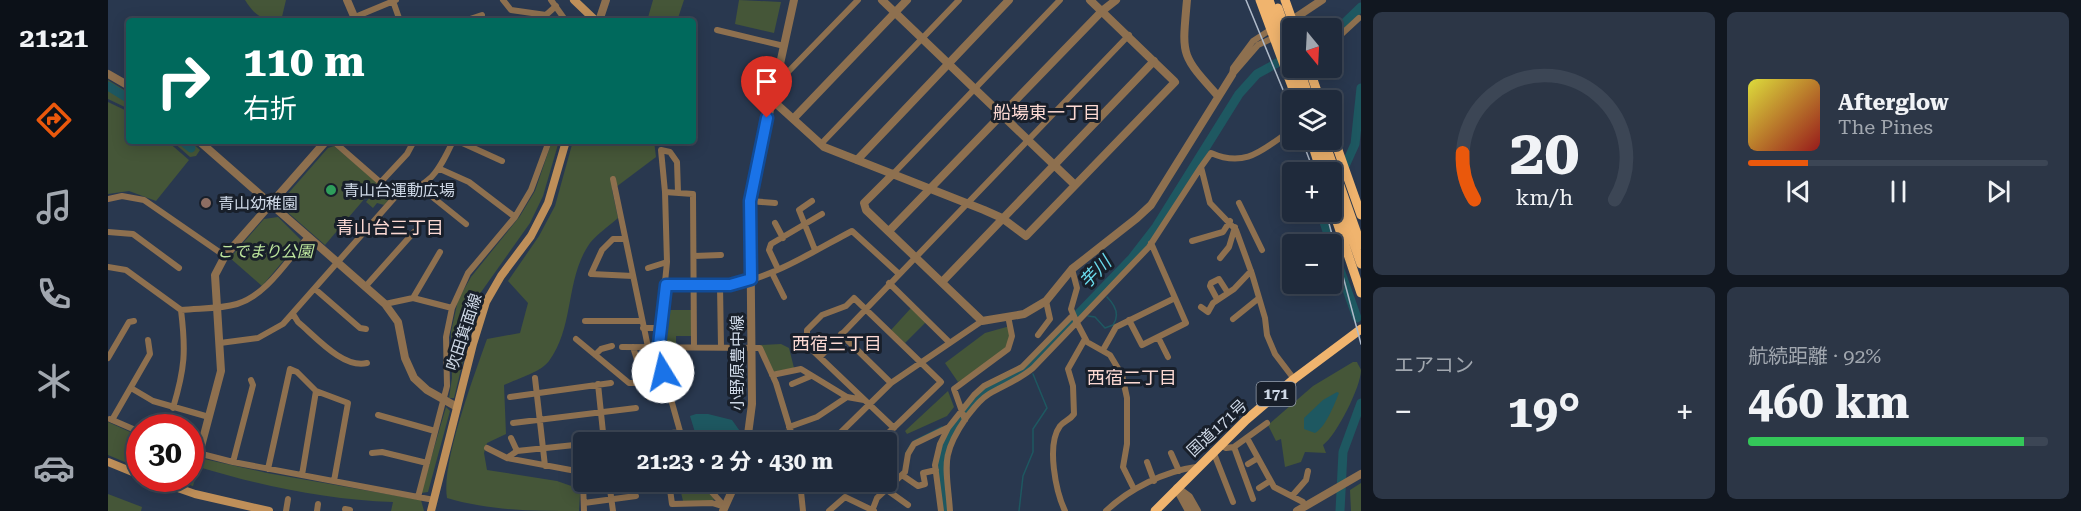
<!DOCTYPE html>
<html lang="ja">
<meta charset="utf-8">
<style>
body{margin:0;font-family:"Roboto Serif","Noto Sans JP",serif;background:#2c3646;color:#f1f3f6;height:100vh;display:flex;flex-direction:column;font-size:22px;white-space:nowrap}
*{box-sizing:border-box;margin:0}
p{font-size:20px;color:#a1a7af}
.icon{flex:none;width:33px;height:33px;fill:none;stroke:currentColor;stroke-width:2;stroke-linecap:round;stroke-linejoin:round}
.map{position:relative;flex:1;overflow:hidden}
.side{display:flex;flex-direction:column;gap:12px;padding:12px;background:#111720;width:720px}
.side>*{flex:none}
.banner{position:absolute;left:18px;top:18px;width:570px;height:126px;border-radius:6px;box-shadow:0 3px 15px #0003,0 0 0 2px #3c4655;background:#00695c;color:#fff;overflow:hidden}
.needle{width:39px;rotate:162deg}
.buttons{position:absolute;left:1174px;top:18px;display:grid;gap:12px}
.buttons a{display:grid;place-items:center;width:60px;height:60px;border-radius:6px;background:#1f2a3b;box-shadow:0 3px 15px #0003,0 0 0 2px #3c4655;font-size:30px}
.speed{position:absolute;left:18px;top:414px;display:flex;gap:12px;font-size:30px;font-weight:700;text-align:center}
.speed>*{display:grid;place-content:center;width:78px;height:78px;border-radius:50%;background:#1f2a3b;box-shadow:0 3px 15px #0003,0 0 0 2px #3c4655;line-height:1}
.speed .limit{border:9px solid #d22;background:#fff;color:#111}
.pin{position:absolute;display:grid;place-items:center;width:51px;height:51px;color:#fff;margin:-62px -26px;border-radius:50% 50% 50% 0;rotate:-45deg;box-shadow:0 0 6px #0007}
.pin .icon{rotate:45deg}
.me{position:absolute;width:66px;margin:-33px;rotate:351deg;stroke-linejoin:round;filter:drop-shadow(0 0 4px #0008)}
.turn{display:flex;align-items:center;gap:21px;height:126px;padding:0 18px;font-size:27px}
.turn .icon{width:78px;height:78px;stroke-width:2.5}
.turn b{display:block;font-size:42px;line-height:51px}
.big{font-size:45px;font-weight:700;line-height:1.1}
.side .tile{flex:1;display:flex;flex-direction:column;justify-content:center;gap:9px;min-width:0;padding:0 21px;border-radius:9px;background:#2c3646}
.side .dial{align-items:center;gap:0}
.dial svg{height:156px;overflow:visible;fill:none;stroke:#3c4655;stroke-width:7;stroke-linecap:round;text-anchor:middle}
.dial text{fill:#f1f3f6;stroke:none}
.song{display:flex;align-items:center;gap:18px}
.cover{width:72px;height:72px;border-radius:9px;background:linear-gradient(135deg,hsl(60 70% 55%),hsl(0 70% 35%))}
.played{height:6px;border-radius:3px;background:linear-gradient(90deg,#ea580c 20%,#3c4655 20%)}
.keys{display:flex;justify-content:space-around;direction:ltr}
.heat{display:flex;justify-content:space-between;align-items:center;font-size:33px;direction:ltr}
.charge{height:9px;border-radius:4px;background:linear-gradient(90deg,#34c759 92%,#3c4655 0)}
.side .tiles{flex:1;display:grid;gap:12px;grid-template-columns:repeat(2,1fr)}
.trip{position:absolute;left:465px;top:432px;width:324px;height:60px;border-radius:6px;background:#1f2a3b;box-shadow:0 3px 15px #0003,0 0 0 2px #3c4655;font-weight:700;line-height:60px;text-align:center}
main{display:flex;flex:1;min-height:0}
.tab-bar{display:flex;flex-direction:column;width:108px;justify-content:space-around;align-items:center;background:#0c1118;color:#a1a7af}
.tab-bar .icon{width:42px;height:42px}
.tab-bar .on{color:#ea580c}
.tab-bar b{font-size:27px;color:#f1f3f6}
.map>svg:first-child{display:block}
.green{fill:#455638}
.water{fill:#1e5861}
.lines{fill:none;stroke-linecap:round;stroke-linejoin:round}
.stream{stroke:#1e5861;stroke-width:1.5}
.river{stroke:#1e5861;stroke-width:9}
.minor{stroke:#8e704f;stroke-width:6}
.tertiary{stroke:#8e704f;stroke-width:8}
.secondary{stroke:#bf8f59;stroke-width:8}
.trunk{stroke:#f0b46e;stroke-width:9}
.rail{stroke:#b0bbcb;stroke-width:1.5}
.route-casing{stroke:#114b97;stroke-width:15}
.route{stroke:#1a73e8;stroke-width:10}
.leisure-dot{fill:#2e9e5b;stroke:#181f2a;stroke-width:2}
.education-dot{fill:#8d6e63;stroke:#181f2a;stroke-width:2}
.labels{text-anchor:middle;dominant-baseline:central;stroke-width:6;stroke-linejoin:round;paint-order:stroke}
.shield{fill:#181f2a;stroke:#97a0ae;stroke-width:1.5}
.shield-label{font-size:15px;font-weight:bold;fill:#ced8e6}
.poi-label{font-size:16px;fill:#ced8e6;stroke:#181f2a;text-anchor:start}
.park-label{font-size:16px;font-style:italic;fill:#bee79e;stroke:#181f2a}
.street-label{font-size:16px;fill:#ced8e6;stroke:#181f2a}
.neighbourhood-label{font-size:18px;fill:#fcd9d3;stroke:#181f2a}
.water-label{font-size:18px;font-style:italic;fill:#6adbed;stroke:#181f2a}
</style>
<main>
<nav class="tab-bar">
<b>21:21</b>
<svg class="icon on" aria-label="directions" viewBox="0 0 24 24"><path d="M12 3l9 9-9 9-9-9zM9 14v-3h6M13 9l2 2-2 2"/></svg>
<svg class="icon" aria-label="music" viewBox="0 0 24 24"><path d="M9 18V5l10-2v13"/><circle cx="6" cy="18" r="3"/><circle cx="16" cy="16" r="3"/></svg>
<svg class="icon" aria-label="phone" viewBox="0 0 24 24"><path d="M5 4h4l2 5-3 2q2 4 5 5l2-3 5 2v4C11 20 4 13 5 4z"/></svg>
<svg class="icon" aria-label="climate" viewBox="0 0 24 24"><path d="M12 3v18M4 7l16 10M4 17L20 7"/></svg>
<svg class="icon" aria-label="car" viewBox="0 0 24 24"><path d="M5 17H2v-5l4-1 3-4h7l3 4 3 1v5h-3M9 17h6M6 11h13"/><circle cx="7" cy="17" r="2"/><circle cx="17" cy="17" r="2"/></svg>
</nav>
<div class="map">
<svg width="1253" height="511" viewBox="0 0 1253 511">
<rect width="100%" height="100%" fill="#29384f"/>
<path class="green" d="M137,0H178L173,21C155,21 147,16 137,0Z
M545,0H576L569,21H539Z
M631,0L673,2L666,33L627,24Z
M0,80L21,93V109L0,99Z
M0,102L21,112V141H59L81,160L48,201L21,191L0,194Z
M64,141H82L92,150L88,156L82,157Z
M444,141H451L435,196L422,223L371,295L346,398H341L344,378L343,332L350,300L363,277L412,216L427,191Z
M465,141H546L548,157L504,190L510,218C501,226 489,234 482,243C457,278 467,326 441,361C433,372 409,379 396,385L398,434L379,443L376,453L379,470L449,481L469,488L472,494L471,511C425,511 383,511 339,498C333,463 366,376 379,339L412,333L420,303L400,281L431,236L447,206Z
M226,146L270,183L217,245L176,209L177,197L220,148Z
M272,185L282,195V198L276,205L269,203L265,208L258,202Z
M170,217L193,240L154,286L122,258L156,219Z
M803,308L818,322L797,343L783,330Z
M557,310H583V336H568V344H557L553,335Z
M902,326L900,349L890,358L850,382L837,363L877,333Z
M673,344L681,348L686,368L665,372L652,345Z
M1245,362H1249C1250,365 1252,367 1253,370C1253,387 1228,436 1215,445L1218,453L1197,452L1193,462L1177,467L1173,439L1168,441L1160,425L1205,386Z
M840,391L846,407L839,416L799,434L797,431Z
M338,407L342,411L320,492L313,493Z
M0,422L31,436V468L0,455Z
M83,454L93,457L85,486L62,479L82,478Z
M96,459L159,473L313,500L316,511H283L285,502C221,500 154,486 94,468Z
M582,482H592L606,498L605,501H575L572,488Z
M1253,483V511H1243L1242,490Z
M0,494L34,507L33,511H0Z"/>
<path class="water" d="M1229,392L1231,393C1226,405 1218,427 1207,433L1196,429V418L1215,400Z
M588,414H600L624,420L634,434L632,442H590L582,416Z"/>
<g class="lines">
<path class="stream" d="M970,315H972
M980,316L987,317L997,328L1005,325C1012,315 1007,305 999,297
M806,441L834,427
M798,453L803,444
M911,511L915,476L925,452V429L939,408L925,374"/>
<path class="river" d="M1224,35L1253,7
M0,86L21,99
M74,141L83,148
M1228,186L1247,144L1253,88
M1216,212L1215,219L1223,244
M1224,247L1249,318
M837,511L833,454L838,438L857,410L874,392L921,365L1024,258L1048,227L1131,94L1149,74L1180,57
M1232,511L1235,452L1253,403"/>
<path class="minor" d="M395,0L403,10L438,15L448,6
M443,0L458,21
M285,1L292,21
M247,17L288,0
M356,21L374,15
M609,30L676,46
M1224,43L1251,18
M669,74L674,75L680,72L750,0
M1124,75L1125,68L1145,41L1162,30
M1124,75L1150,45L1165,38
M1185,129C1156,148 1139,169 1103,153L1093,167L1102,203L1128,230L1144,274L1157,318L1159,335L1167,354L1186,379
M225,141L288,196
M350,141L394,161
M713,144L851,0
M332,169L361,182L407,217
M785,174L952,0
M505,179L540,347
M272,183L299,154L306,141
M312,187L358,224
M557,192L585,194L586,347
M570,192L569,162L562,152L553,150L557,192L559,262L550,353L575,442
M0,199L14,196L36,200L117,256
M642,201L667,203
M704,201L691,210L707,250
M1131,203L1154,250
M667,223L675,238
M0,232L25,234L71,268
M517,239H505L494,250L483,274L525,276
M1084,241L1115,232L1122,221
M586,256L613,255
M1112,258L1121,247L1127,227
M0,267L18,270L73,310C91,308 112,309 129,304C159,295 180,259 200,237
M540,268L559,262
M670,269L661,250L663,244L714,214
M964,269L969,288L963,309L968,321L979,342L1002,355L1014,375L1019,398V444L1015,467L1026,489
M664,273L676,297
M781,283L841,342
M558,285C579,286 602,289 623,285C666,277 706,251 744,231L790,273
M612,286L613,347
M257,287L306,232
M207,289L252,328L258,329
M305,298L332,252
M1109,299L1102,286L1103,283L1111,279L1120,293
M277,304L305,298L344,308
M1093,307L1100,312L1105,303L1126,289L1143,271
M185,314L190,322C207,336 235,369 259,363
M1125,319L1151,298
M1021,320L1034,345L1078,323L1043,243
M477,321H533
M535,328H552
M733,334L783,383
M930,335L942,319L938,301
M1050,337L1060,357
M468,339L521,383H538
M112,343L150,338L175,324L288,196C323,184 329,175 345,141
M514,347L652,348L668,383L686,442
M525,347L541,397
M995,350L1008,327L1067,298
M487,355L493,349L504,346
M712,357L1021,35
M0,358L21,322L26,321
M664,375L693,369L739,397L756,400
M427,378L437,466
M490,384L496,442
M684,384L703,376
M23,388L45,401L101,417
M402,397L503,383
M65,408C77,368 78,351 73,310
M270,415L327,431
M2,419L32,432
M4,420L42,354L40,340
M857,420L846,389L900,349L904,336L900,316
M405,423L528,408
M681,427L709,417L739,397
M734,434L743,442
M659,436L683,432
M403,438L409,451
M1139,438L1166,487L1195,502L1197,507
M490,442L572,432
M723,442L783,383L874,321
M771,442L833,382L746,298L738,306L714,315L699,330V345L786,428
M1112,445L1118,448L1126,447L1159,423
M1126,447L1145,499
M379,448L399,458L468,471L475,483L476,511
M82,451L125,462L326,500
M1105,451L1125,502
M264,453L274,452L319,463
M1063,453L1071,471
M399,458L409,451L476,444
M125,462L145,385L143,380
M1039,462L1046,481
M1140,464L1150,458
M160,469L182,369L189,372L208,391L240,403L226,481
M194,475L208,391
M794,475L810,486L817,484L815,473L828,470
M501,482L505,511
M561,482L564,504L604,503L617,507
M595,482L617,507
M692,482L695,511
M667,487L681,482
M1151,488L1162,481
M779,490L800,505
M1184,496L1198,480L1200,471
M310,497L339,386L338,337L344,308L360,273L407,217L423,190L441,141
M476,503L528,496
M237,509L242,510
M178,511L180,499
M209,511L210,504
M721,511L737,497L766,511
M764,511L769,498L797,472L800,454L806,444L839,428
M833,511L827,465L832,444L840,428L866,395L876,386L914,367L965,315
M842,511C839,467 831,457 858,418C865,409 871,400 881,394C896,385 911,380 925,368L1041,247L1093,167
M957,511C948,492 938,445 952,426C956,421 962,420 966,414L965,386L960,369L977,339
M998,511C1021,489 1057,471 1088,467"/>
<path class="tertiary" d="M239,0L248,21
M774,0L967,185
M1079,0C1074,56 1072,54 1110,96
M1184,20L1214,0
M491,21L498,0
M0,74L21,86
M663,99L716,147L876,210L894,218L918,236L1067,82L982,0
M686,118L799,0
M91,141L277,304L290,322L297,358L306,378L319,390L349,407
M749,160L901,0
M785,174L756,203L758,210L874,321L916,314L938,301L964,269L1029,218L1043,205L1124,75
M781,231L994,11L1008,0
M834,282L1046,61
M639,442L644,404L642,201L686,0
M91,454L113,371L107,275L117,256L218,141
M1069,488L1081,497L1089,511
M1069,489L1081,511
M615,511L628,482
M1189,511L1253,474"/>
<path class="secondary" d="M466,0L488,21
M0,462L32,475
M41,478L87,494L161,511
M323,511L365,344L378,302L393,276L423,236L440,203L458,141"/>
<path class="trunk" d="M1152,0L1189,100
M1161,0L1196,100
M1177,0L1187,28
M1170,8L1185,51
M1191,68L1202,100
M1201,68L1212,100
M1224,133L1253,215
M1203,140L1213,172
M1209,140L1221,172
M1216,140L1253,245
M1224,181L1253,264
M1224,207L1253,293
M1047,511L1138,420L1186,379L1253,329"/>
<path class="rail" d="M1138,0L1185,114
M1194,140L1206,172
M1218,212L1253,344"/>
</g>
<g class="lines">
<g class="route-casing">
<path id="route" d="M555,372L550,353L558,285H622L643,279L642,201L659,118"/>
</g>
<use href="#route" class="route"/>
</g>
<circle class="leisure-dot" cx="223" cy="190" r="6"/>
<circle class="education-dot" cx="98" cy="203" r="6"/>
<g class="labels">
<rect class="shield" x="1148.5" y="382" width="39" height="24" rx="4.5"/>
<g class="shield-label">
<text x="1168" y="394">171</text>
</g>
<g class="poi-label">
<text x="235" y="190">青山台運動広場</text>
<text x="110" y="203">青山幼稚園</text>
</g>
<g class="park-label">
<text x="157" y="251">こでまり公園</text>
</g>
<g class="street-label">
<text transform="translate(356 332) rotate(-72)">吹田箕面線</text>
<text transform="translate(629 363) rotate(-90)">小野原豊中線</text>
<text transform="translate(1109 428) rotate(-43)">国道171号</text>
</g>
<g class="neighbourhood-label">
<text x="939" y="112">船場東一丁目</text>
<text x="282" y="227">青山台三丁目</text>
<text x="729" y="343">西宿三丁目</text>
<text x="1024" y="377">西宿二丁目</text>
</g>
<g class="water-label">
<text transform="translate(987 272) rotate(-46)">芋川</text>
</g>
</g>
</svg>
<div class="buttons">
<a><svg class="needle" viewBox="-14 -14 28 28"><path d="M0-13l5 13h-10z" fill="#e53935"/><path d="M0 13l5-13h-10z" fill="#a1a7af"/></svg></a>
<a><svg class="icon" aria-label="layers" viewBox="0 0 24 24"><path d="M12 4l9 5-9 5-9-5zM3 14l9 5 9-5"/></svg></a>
<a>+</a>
<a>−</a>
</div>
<div class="speed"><div class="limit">30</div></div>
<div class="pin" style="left:659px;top:118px;background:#d93025"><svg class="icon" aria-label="arrive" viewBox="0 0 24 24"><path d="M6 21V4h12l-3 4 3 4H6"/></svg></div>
<svg class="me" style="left:555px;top:372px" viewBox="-20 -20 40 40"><circle r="19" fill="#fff"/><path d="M0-13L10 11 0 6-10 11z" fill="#1a73e8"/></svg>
<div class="trip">21:23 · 2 分 · 430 m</div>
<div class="banner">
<div class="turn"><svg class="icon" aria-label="right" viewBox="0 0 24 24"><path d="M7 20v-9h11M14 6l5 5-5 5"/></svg><div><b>110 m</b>右折</div></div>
</div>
</div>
<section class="side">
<div class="tiles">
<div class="tile dial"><svg viewBox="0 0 100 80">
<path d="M14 69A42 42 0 1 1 86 69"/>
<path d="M14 69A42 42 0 0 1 8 45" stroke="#ea580c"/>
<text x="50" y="56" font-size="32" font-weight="700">20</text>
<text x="50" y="72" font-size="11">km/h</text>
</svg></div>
<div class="tile">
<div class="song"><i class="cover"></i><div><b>Afterglow</b><p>The Pines</p></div></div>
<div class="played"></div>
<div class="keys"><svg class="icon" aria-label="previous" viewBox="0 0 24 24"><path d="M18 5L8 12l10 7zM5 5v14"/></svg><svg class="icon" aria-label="pause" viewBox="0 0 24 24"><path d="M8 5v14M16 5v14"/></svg><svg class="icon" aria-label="next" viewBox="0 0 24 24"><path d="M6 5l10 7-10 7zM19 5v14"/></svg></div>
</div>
<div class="tile"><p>エアコン</p>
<div class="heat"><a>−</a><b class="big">19°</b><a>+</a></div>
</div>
<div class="tile"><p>航続距離 · 92%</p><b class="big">460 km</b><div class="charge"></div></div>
</div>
</section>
</main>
